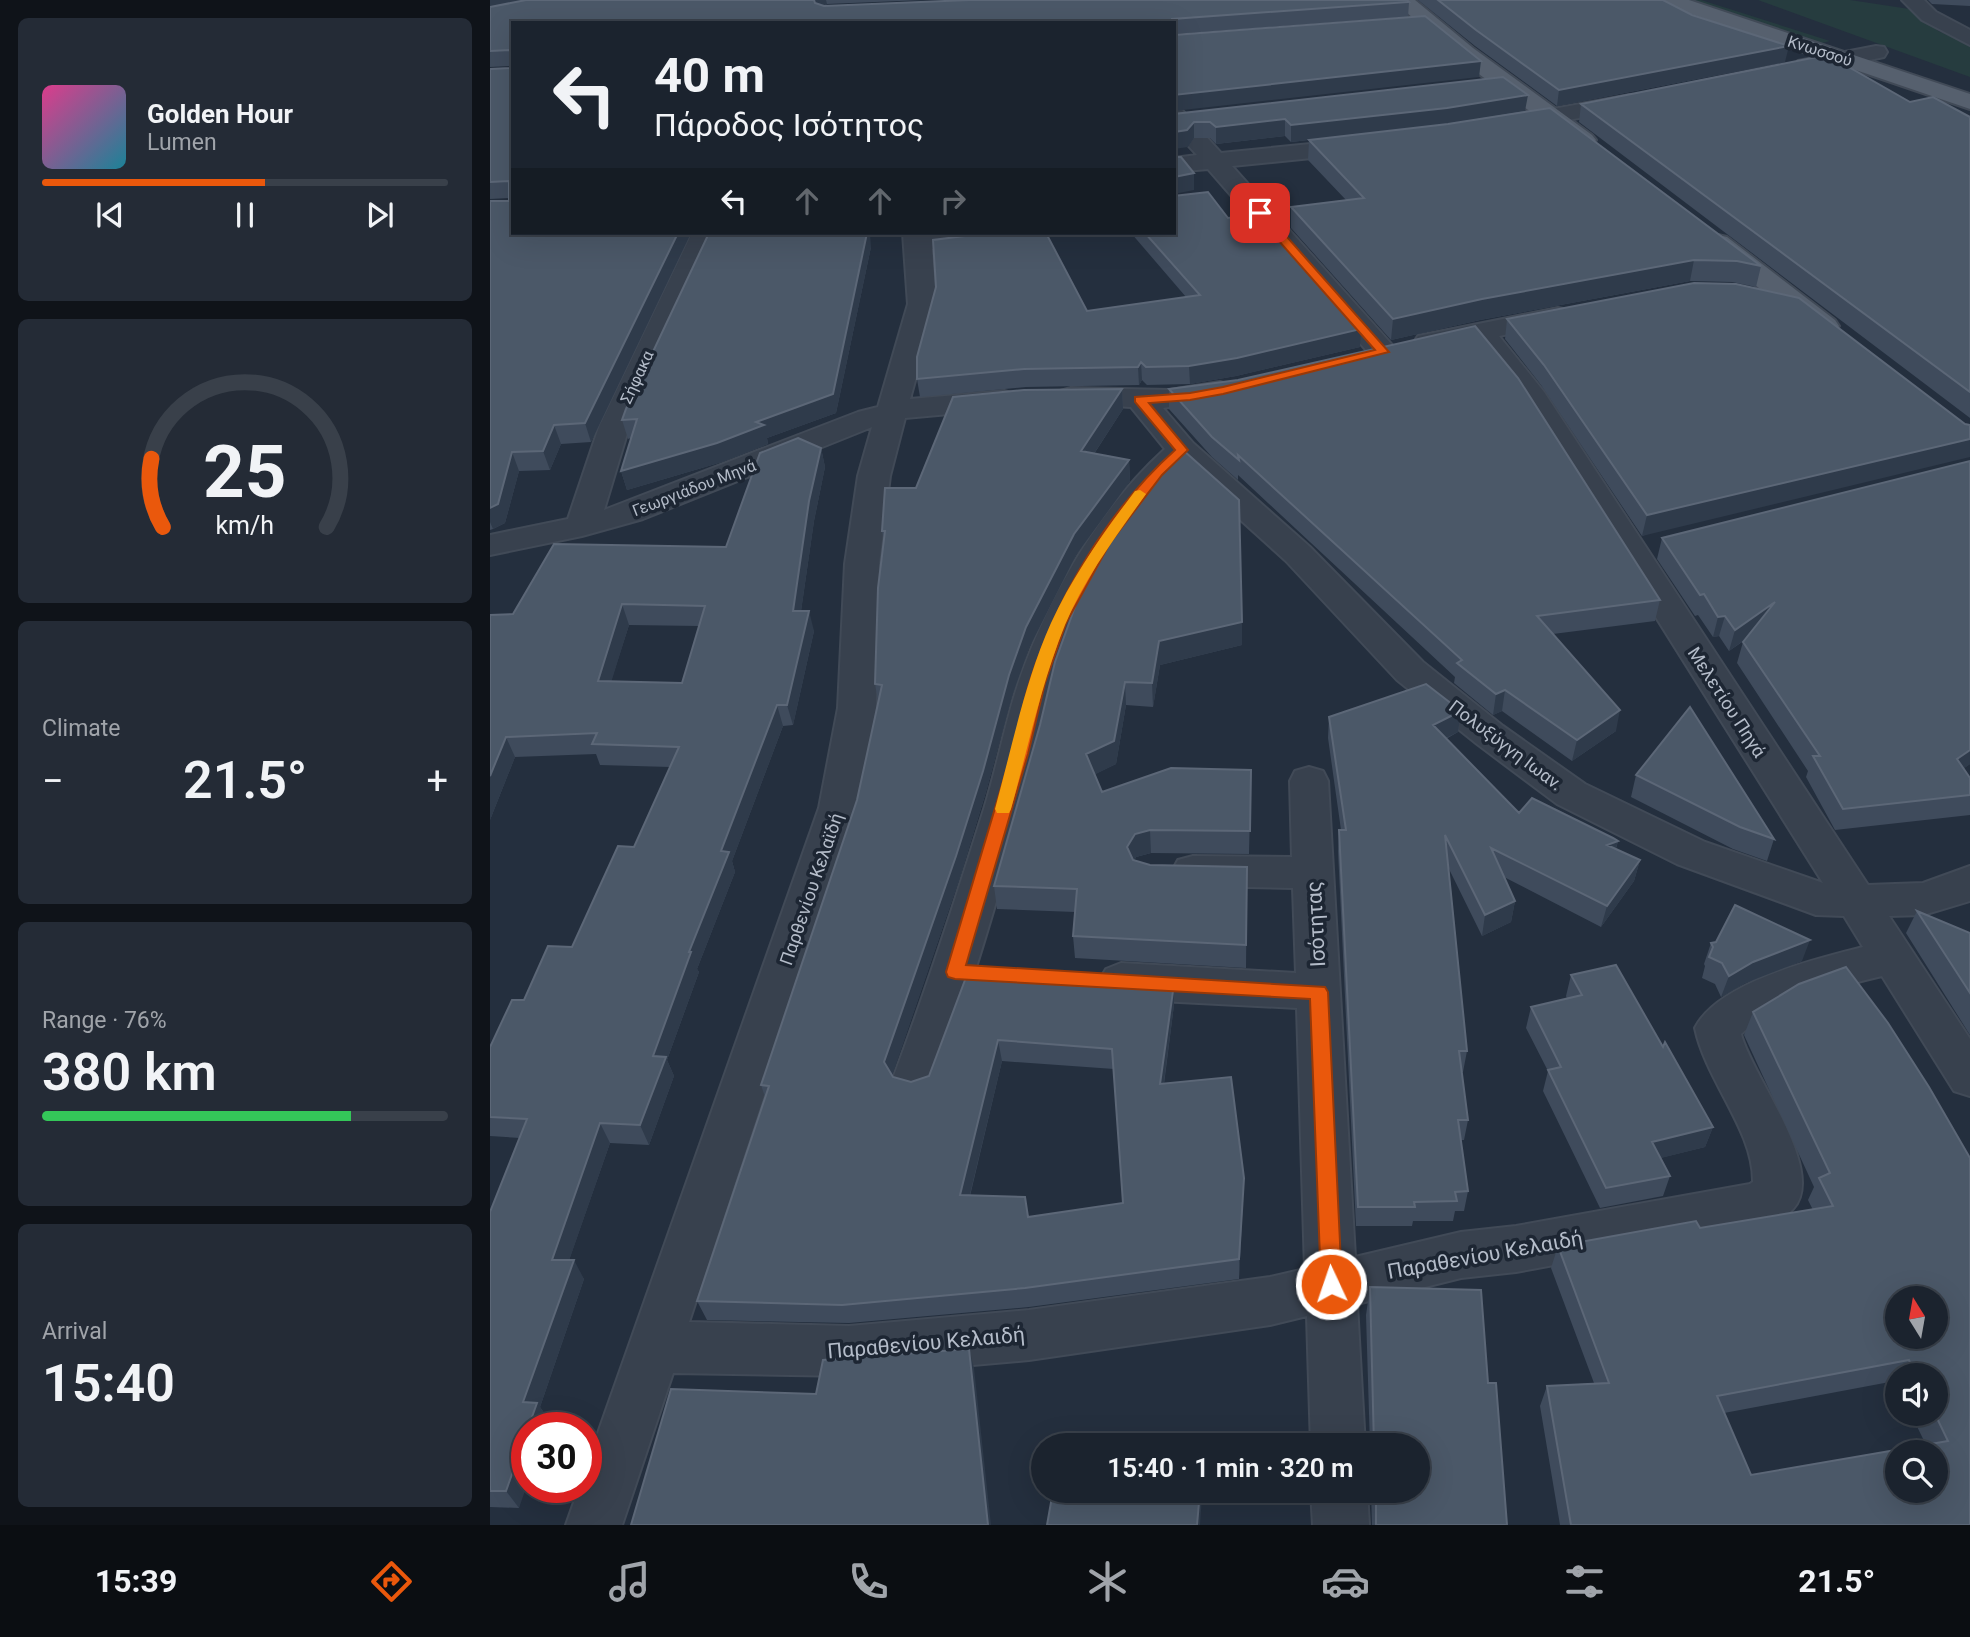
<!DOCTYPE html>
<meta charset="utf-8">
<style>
body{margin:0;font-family:Roboto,sans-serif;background:#242b36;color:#f1f3f6;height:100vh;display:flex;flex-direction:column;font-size:26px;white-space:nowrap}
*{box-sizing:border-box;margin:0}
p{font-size:23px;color:#a0a4aa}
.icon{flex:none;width:38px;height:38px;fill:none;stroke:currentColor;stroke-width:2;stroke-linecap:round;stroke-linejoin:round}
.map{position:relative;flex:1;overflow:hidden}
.sheet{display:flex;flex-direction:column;gap:18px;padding:18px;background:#0f1319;width:490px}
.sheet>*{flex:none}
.hud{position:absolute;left:21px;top:21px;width:665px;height:214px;border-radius:0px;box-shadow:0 7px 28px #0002,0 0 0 2px #39404a;background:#1b232e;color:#f1f3f6;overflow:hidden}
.needle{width:46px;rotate:349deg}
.fabs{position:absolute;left:1395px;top:1286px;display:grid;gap:14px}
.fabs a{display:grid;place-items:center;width:63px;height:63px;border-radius:50%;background:#1b232e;box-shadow:0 7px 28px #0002,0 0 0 2px #39404a;font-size:35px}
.speed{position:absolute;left:21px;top:1412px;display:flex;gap:14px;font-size:35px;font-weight:700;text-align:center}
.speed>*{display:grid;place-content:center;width:91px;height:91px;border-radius:50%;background:#1b232e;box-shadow:0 7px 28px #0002,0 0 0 2px #39404a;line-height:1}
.speed .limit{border:10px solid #d22;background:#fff;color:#111}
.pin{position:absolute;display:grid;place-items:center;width:60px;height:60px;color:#fff;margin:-30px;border-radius:14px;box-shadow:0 4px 10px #0006}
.me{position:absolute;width:77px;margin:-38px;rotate:357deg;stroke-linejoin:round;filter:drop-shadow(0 0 5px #0008)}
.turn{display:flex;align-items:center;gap:24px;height:147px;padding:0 28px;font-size:32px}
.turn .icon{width:91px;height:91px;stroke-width:2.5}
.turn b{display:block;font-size:49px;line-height:60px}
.lanes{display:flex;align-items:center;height:66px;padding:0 28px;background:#0003;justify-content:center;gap:35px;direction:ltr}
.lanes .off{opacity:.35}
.big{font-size:52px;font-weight:600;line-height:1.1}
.sheet .widget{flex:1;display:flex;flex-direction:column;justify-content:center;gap:10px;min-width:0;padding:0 24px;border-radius:10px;background:#242b36}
.sheet .dial{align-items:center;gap:0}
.dial svg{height:182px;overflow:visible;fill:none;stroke:#39404a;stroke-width:7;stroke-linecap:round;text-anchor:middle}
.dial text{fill:#f1f3f6;stroke:none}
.song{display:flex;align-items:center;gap:21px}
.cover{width:84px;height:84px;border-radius:10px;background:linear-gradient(135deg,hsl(330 70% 55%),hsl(190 70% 35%))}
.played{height:7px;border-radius:4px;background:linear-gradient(90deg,#ea580c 55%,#39404a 55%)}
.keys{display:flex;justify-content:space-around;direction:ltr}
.heat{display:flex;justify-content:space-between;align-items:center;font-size:38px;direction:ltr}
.charge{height:10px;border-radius:5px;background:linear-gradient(90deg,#34c759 76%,#39404a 0)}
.trip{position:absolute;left:541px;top:1433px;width:399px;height:70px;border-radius:35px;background:#1b232e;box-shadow:0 7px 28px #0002,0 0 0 2px #39404a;font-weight:600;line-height:70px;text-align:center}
.dock{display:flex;height:112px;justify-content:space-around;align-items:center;background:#0b0e12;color:#a0a4aa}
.dock .icon{width:49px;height:49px}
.dock .on{color:#ea580c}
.dock b{font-size:32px;color:#f1f3f6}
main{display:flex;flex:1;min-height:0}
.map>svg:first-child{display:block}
.green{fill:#263c3f}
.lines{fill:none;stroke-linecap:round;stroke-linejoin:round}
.minor-casing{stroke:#414a57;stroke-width:4}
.major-casing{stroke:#414a57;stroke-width:4}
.minor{fill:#38414e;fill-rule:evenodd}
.major{fill:#56606e;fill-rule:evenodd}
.wall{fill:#3f4b5c;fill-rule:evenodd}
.shaded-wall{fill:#2f3b4b}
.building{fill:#4b5868;stroke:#5c6777;stroke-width:2;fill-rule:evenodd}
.route{fill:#ea580c;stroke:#983908;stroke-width:2}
.slow{fill:#f59e0b}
.labels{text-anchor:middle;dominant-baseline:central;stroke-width:7;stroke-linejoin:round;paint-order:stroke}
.far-street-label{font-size:16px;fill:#b4bcc9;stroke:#1d2633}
.street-label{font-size:18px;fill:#b4bcc9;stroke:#1d2633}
.near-street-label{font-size:21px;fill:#b4bcc9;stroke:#1d2633}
</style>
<main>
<section class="sheet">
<div class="widget">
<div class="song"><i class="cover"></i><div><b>Golden Hour</b><p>Lumen</p></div></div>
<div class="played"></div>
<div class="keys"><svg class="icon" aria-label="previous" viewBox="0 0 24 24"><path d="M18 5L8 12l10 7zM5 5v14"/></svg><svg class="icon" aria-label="pause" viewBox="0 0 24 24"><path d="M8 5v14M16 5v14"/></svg><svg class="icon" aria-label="next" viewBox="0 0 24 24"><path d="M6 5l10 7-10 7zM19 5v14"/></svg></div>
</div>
<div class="widget dial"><svg viewBox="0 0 100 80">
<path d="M14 69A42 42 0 1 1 86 69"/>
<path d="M14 69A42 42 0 0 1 9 39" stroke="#ea580c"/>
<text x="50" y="56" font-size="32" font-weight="700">25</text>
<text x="50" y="72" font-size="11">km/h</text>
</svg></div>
<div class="widget"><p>Climate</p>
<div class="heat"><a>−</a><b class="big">21.5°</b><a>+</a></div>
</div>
<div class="widget"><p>Range · 76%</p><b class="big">380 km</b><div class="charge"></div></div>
<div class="widget"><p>Arrival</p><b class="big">15:40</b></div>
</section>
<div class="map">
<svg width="1480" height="1525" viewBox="0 0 1480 1525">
<rect width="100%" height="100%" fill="#242f3e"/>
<path class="green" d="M1193,0H1211L1340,41L1328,44Z
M1268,0H1360L1426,10L1448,31L1480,44V77Z"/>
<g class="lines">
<g class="minor-casing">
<path id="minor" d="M1412,0H1434L1446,12L1480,30V45L1432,20Z
M1386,46L1394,47L1397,52L1394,57L1316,73L1308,71L1305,66L1308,61Z
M1140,95L1148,97L1151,102L1148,107L1024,130L1016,128L1012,123L1016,118L1024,116Z
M684,108L692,110L731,153L871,139L879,141L883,146L879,151L871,153L742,166L903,346L907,352L903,358L893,361L883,358L718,169L684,172V158L707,155L684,130Z
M202,233H228L139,427L114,510L368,412L388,407L418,304L413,233H509L505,238L442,249L446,304L420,399L514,391L525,394L529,400L525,406L514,409L415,418L400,476L389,564L386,708L369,808L199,1322L359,1326L539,1310L780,1277L815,1269L807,1008L631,999L616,993L609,981L616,969L631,963L806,973L803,888L703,886L688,882L682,871L688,860L703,856L802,857L800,781L805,771L819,767L833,771L838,781L865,1257L971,1232L1026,1226L1260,1184L1263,1182C1264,1131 1216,1081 1205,1028C1228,982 1326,959 1373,947L1354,916L1326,915L1187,864L1067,804L987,744L907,680L796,561L692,467C634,520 586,609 565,684C553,727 545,770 532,813C506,903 480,992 448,1081L441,1095L425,1100L409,1095L402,1081C436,991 465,901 494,809C507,767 515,723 529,681C559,596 608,510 675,449L641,407L570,403L566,397L570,391L581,388L680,390L730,382L740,385L745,391L740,397L673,408L703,443L820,547L933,662L1013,726L1095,784L1215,842L1333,883L1027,396L983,341L938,351L928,348L924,342L928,336L1068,308L1078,310L1082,316L1078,322L1009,336L1054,392L1378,885L1433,883L1480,866V901L1433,915L1399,916L1480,1039V1096L1464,1091L1392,976C1349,986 1283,1004 1251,1034C1261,1075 1338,1171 1303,1209C1293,1220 1273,1224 1259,1229L1026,1272L971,1278L867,1304L875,1446H821L817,1316L780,1325L539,1360L359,1376L183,1373L132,1525H76L89,1488H96V1467L329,808L348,708L355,564L368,476L382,427L153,519L92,536L0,555V535L78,519L109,427Z
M821,1491H877L879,1525H823Z"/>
</g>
<g class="major-casing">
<path id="major" d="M903,0H925L983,48L1102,135L1106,140L1102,145H1086L967,58Z
M1169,0H1199L1480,94V109L1172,4Z
M1228,235L1237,237L1345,320L1349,326L1345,332L1335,334L1325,332L1219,249L1215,243L1219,237Z"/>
</g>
<use href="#minor" class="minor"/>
<use href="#major" class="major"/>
</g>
<path class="wall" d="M36,0H434L337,4L334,6L919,2L918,17L684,34V23H23V233H201L101,442L71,444L60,470L29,471L15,523L3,529L0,530V201H19V198L0,199V69L20,68V66L0,67V7Z
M928,0H1173L1295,62L1067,106L985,46Z
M1438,0H1480V6L1442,4Z
M1420,102L1480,117V418L1089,122L1091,104Z
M1035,111L1271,266L1266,287L1242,282L1200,281L990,320L901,340L801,228V207L856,200L818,160L819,140L898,131L801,142L795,136L726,144L720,138H704L698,147L684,114Z
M738,218L870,347L746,376L700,384L657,385L652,380L649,385L536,387L430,397L427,379L597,311L696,297L641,233H684Z
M381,247L346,413L277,438L278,444L232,462L137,490L131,471L141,438L138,439L132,420Z
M1017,319L1475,424L1152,536L1051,385L1015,339Z
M632,389L633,409L604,454L639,460L640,481L586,555L539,648L522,696L496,792L470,877L402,1075L403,1077L421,1082L439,1076L478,972L684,984V1005L674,1084L753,1198L749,1279L539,1307L359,1323L217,1320L207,1301L275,1097L271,1085L367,800L388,701L385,684L394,541L392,531L426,488ZM512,1061L624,1069L633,1203L539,1217L480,1196Z
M679,389L1170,600L1165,621L1063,634L1126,731L1082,761L1012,711L1003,715L964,683L965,677L748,475V480L722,457L679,409Z
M331,448L335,467L324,521L311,611L324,631L303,725L293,726L242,861L245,872L207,969L209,972L177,1060L184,1076L159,1145L120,1143L79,1260L94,1279L50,1407L59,1420L56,1428H37L29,1508L0,1507V1212L30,1138L0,1136V1047L34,1000L82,947L144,847L180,767L110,765L106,754L25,757L0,820L23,614L236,547ZM139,625L209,626L192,683L121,681Z
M1480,461V764L1474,768L1480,778V815L1345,830L1316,777L1318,771L1247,663L1253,642L1255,640L1239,651L1229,636L1223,637L1208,615L1205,616L1167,559L1172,538Z
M749,500L752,645L670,665L663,707L636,705L626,764L605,774L612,792L761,770L759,854L661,853L646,857L644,861L660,865L757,867L756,968L585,958L583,936L585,912L507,909L504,886Z
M971,711L968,732L956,739L1029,813L1128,841L1126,849L1150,860L1144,881L1111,927L1014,877L1025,901L1021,922L992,936L959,869L977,1051L973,1072H971L978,1120L974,1140H970L978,1191L974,1211H965L963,1221H923L922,1226H866L848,851L849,830H851L838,738L839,717Z
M1146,775L1284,839L1277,861L1243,849L1141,797Z
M1427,911L1480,933V1035L1416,933Z
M1221,943L1312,961L1255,983L1231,997L1225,984L1212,978L1215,966L1214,964Z
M1356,967L1480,1525H1070L1050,1406L1057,1386L1104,1383L1061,1268L1068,1246L1210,1228L1323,1210L1318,1200L1324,1187L1254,1035L1263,1012ZM1407,1376H1446V1414H1421L1436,1445L1261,1475L1234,1413L1405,1381L1407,1385Z
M1081,975L1173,1047L1223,1127L1215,1147L1170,1158L1180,1176L1173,1196L1110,1208L1053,1091L1058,1071L1036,1028L1041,1007L1077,999L1076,996Z
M880,1287L998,1383L1017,1525H882L881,1491H928V1446H880L876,1315Z"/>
<path class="shaded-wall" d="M0,0H34L0,7Z
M323,0H336L337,4L325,11Z
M1299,46L1295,62L1067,106L1069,90Z
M991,61L989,77L684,111V95Z
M1038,95L1035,111L956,124L801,142V125Z
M795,119V136L726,144V127Z
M704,122V138L698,147L684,149V132Z
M704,173V190L684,194V177Z
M188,233H201L101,442L95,423Z
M377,233H380L381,247L346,413L277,438L278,444L232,462L137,490L131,471L266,422Z
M1204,260L1200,281L990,320L901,340L903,319L992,299Z
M871,329L870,347L746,376L700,384L699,366Z
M651,362L652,380L649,385L648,367Z
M632,389L633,409L592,472L591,451Z
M64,425L71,444L60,470L53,451Z
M1480,439V457L1152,536L1157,515Z
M331,448L335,467L324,521L308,632L303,611L319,501Z
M22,452L29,471L15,523L3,529L0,522V508Z
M639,460L640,481L586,555L539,648L522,696L496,792L470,877L400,1082L394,1062L519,675L536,627L584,534Z
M1285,602L1278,623L1239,651L1245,630Z
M132,604L139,625L115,702L108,681Z
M319,611L324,631L303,725L297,705Z
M1235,616L1229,636L1223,637L1228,617Z
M752,622V645L670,665L663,707L662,683L669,641Z
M635,682L636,705L626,764L598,778L596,754Z
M1015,690L1012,711L1003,715L1006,694Z
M287,705L293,726L242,861L245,872L207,969L209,972L177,1060L184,1076L159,1145L150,1125L163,1056L199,952L231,851Z
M1130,710L1126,731L1082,761L1087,740Z
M971,711L968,732L940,746L943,725Z
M16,737L25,757L0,820V776Z
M1480,750V764L1458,780L1467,759Z
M660,830L661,853L646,857L639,870L637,847L645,834Z
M1128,841L1122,862L1117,845Z
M1150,860L1144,881L1111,927L1117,906Z
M1025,901L1021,922L992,936L995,915Z
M1320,940L1312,961L1255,983L1231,997L1239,976L1263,962Z
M684,984V1005L671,1104L670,1084Z
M508,1040L512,1061L475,1215L470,1195Z
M110,1123L120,1143L73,1278L62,1260Z
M1223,1127L1215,1147L1155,1162L1162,1142Z
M754,1178L753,1198L749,1279V1259Z
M84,1260L94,1279L50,1407L59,1420L56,1428H38L33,1402Z
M479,1349L484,1368L501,1525H498Z
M37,1432V1485L29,1508L16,1491Z
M710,1491H712V1496L710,1525H707Z"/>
<path class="building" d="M36,0H324L325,3L334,6L479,0H917L919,2L682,19L681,23H23V233H188L95,423L64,425L53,451L22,452L8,504L0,508V201H19V181L0,182V69L20,68V50L0,51V7Z
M948,0H1173L1202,15L1299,46L1069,90L986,30Z
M935,16L991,61L684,95V35Z
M1332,56L1348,61L1420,102L1443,97L1480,117V392L1091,104Z
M1013,77L1038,95L957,108L801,125L795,119L726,127L720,122H704L697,130L684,132V114Z
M1060,108L1271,266L1247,261L1204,260L992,299L903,319L801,207L874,198L819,140L958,124Z
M684,157H691L704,173L684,177Z
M718,192L738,218L770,214L871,329L747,358L699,366L656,367L651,362L648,367L534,369L427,379V357L446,287L443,240L499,233H556L597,311L710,295L655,233H684V196Z
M219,233H377L343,394L266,422L274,425L227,443L131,471L147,419L132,420L136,409Z
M1204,283L1246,284L1309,298L1475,424L1480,425V439L1157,515L1054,365L1017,319Z
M985,326L1028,378L1170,600L1047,616L1130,710L1087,740L1015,690L1006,694L967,663L972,660L748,455L749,460L722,437L679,389L748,380Z
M632,389L591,451L639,460L584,534L536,627L519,675L493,771L466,856L394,1062L403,1077L421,1082L439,1076L478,972L684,984L670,1084L741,1077L754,1178L749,1259L535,1288L352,1305L207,1301L279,1086L271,1085L367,800L392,685L385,684L388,588L395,531H392L395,488H426L463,397L534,390ZM508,1040L622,1049L633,1203L538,1217L535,1197L470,1195Z
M308,438L331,448L319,501L303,611H319L297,705H287L231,851L239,852L199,952H201L163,1056L176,1057L150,1125L110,1123L62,1260H84L33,1402L47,1403L38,1428H37V1432L16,1491H0V1212L37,1119L0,1117V1047L22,1000H34L58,946L82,947L128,846L144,847L189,747L102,744L107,733L16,737L0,776V615L23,614L64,544L236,547L270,453ZM132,604L215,606L192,683L108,681Z
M693,450L749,500L752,622L669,641L662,683L635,682L624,741L596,754L612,792L681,768L761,770L760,831L660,830L645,834L637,847L643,860L660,865L757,867L756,945L583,936L587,889L504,886L550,725L565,662L586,604L633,518L672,468Z
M1480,461V750L1467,759L1480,778V795L1353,809L1323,756H1330L1253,642L1285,602L1245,630L1235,616L1228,617L1214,594L1210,595L1172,538Z
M936,684L971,711L943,725L1029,813L1042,798L1123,838L1128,841L1117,845L1150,860L1117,906L1001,848L1025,901L995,915L955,835L977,1051H969L978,1120H968L978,1191L965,1192L967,1201L924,1202L925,1207H868L849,830H856L839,717Z
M1200,707L1284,839L1250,827L1146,775Z
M1245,905L1320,940L1263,962L1239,976L1232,963L1219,957L1223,947L1221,943L1226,942Z
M1427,911L1480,933V993Z
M1126,965L1173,1047L1175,1042L1223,1127L1162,1142L1180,1176L1116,1188L1058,1070L1071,1067L1041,1007L1092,995L1081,975Z
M1356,967L1398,1023L1439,1087L1480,1158V1525H1081L1057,1386L1119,1383L1068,1246L1206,1221L1210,1228L1343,1206L1329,1178L1340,1173L1263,1012L1309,984ZM1407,1298H1446V1337H1407ZM1419,1360L1426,1376H1446L1445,1414L1458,1441L1261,1475L1227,1396ZM1407,1452H1446V1491H1407Z
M880,1287L991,1290L998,1383H1006L1017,1525H886V1491H928V1446H884Z
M479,1349L498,1525H141L181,1389L326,1394L333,1360Z
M563,1491H710L707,1525H557Z"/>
<path class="route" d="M770,210L774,211L899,352L733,394L700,400L659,403L698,450L672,475L620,543L576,623L555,683L538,754L476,965L835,987L838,992L852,1284L849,1291L841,1294L834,1291L831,1284L820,999L465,979L458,977L456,972C477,901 499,830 520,758C528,733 532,706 540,681C568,595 618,510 685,450L645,402V397L700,393L733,387L885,350L766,215L765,213Z"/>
<path class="slow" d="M650,490L656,494C627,535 595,577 575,625C551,684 538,748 521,809L519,813H507L505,809C522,747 535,681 561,623C583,575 614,532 645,491Z"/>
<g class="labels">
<g class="far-street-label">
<text transform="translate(1330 51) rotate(18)">Κνωσσού</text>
<text transform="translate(147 377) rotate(-65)">Σήφακα</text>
<text transform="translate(204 488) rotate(-21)">Γεωργιάδου Μηνά</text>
</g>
<g class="street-label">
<text transform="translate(1237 702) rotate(57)">Μελετίου Πηγά</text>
<text transform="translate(1016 745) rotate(37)">Πολυξύγγη Ιωαν.</text>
<text transform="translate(321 889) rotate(-71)">Παρθενίου Κελαϊδή</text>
</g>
<g class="near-street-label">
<text transform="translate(826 924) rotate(-93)">Ισότητας</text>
<text transform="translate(995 1255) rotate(-10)">Παραθενίου Κελαιδή</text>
<text transform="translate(436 1343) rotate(-5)">Παραθενίου Κελαιδή</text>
</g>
</g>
</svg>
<div class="fabs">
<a><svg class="needle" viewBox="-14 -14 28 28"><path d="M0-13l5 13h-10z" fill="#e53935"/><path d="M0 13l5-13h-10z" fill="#a0a4aa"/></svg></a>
<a><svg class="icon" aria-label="sound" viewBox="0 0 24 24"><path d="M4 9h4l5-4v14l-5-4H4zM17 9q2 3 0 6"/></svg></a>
<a><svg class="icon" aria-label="search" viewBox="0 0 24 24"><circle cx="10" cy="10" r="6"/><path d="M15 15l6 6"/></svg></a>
</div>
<div class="speed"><div class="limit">30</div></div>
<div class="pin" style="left:770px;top:213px;background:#d93025"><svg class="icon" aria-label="arrive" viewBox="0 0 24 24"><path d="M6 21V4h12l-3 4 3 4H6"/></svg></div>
<svg class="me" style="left:841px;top:1284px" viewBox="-20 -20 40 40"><circle r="17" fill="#ea580c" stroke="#fff" stroke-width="3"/><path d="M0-11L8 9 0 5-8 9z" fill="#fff"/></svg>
<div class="trip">15:40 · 1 min · 320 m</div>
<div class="hud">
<div class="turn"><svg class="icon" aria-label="left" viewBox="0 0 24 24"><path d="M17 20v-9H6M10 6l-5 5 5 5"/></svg><div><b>40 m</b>Πάροδος Ισότητος</div></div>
<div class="lanes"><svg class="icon" aria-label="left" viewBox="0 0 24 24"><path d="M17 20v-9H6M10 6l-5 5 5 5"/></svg><svg class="icon off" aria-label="ahead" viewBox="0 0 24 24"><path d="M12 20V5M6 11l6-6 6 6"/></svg><svg class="icon off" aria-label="ahead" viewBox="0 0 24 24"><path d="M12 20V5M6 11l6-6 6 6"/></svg><svg class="icon off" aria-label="right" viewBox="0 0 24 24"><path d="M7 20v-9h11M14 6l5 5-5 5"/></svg></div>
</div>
</div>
</main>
<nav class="dock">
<b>15:39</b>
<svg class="icon on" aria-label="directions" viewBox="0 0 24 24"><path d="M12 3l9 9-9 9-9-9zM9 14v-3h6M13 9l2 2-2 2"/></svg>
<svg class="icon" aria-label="music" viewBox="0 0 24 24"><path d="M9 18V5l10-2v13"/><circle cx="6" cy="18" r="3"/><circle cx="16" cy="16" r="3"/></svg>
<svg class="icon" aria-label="phone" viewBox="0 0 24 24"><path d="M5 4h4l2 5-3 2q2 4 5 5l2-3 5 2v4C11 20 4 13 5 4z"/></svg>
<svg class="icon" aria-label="climate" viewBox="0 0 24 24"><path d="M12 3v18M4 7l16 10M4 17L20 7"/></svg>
<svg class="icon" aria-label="car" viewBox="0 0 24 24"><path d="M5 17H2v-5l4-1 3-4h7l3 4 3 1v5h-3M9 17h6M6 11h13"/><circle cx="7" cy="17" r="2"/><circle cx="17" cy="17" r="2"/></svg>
<svg class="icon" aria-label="filters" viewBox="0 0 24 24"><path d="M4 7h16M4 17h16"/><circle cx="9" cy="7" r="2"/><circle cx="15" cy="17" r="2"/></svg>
<b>21.5°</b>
</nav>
